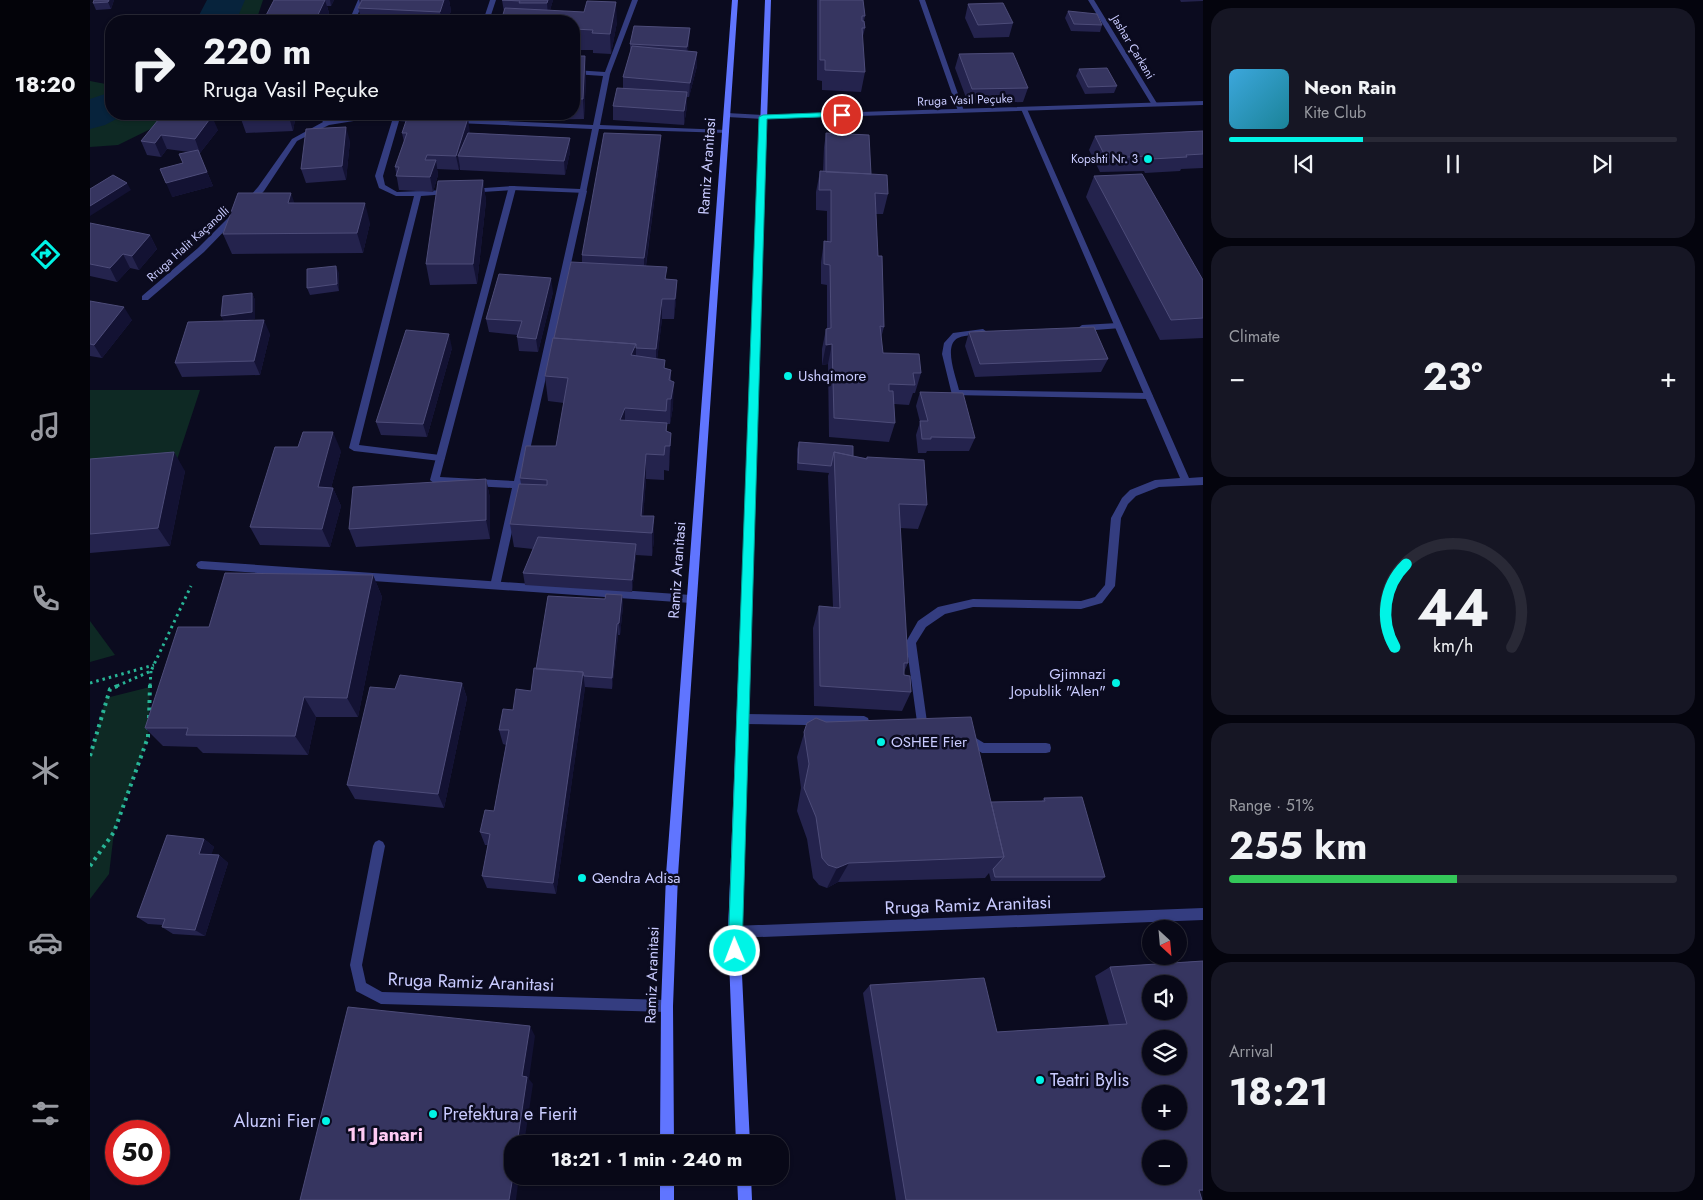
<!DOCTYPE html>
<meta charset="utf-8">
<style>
body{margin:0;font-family:Jost,sans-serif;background:#161624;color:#f1f3f6;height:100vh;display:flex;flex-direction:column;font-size:19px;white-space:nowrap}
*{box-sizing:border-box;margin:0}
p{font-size:16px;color:#989aa1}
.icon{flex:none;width:28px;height:28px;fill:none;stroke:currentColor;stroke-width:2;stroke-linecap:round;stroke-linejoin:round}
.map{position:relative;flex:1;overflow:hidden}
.panel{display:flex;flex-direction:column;gap:8px;padding:8px;background:#04040d;width:500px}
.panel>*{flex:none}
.guide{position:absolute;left:15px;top:15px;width:475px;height:105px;border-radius:20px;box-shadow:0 1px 4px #0004,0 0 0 1px #292936;background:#080817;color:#f1f3f6;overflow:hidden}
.needle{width:32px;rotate:154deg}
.controls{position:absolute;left:1052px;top:920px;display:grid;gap:10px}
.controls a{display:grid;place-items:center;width:45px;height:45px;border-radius:50%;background:#080817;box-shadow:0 1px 4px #0004,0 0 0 1px #292936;font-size:25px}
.speed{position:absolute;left:15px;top:1120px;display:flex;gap:10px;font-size:25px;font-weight:700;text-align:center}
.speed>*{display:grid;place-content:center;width:65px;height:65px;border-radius:50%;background:#080817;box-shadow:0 1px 4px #0004,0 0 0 1px #292936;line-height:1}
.speed .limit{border:8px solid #d22;background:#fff;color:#111}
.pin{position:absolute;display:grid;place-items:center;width:42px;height:42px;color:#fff;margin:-21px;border:2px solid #fff;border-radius:50%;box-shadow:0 1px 5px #0007}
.me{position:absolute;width:55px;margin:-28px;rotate:359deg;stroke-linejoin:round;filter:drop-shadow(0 0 4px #0008)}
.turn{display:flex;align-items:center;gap:18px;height:105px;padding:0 15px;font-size:22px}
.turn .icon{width:65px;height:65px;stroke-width:2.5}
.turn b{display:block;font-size:35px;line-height:42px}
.big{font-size:38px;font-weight:700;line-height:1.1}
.panel .card{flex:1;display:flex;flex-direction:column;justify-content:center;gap:8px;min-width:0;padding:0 18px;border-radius:20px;background:#161624}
.panel .dial{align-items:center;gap:0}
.dial svg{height:130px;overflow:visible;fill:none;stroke:#292936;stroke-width:7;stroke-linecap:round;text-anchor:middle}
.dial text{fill:#f1f3f6;stroke:none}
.song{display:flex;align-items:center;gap:15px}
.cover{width:60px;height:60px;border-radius:8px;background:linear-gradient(135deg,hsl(200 70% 55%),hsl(190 70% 35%))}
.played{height:5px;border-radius:2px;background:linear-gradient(90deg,#00f4e6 30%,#292936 30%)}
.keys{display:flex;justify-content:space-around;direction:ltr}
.heat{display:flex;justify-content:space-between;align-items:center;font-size:28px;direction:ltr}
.charge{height:8px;border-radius:4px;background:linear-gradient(90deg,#34c759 51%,#292936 0)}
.trip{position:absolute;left:414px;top:1135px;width:285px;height:50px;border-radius:20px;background:#080817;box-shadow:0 1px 4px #0004,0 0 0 1px #292936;font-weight:700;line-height:50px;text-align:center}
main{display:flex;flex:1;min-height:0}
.tabs{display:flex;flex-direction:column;width:90px;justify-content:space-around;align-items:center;background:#030309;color:#989aa1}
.tabs .icon{width:35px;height:35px}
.tabs .active{color:#00f4e6}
.tabs b{font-size:22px;color:#f1f3f6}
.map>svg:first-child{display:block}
.green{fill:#0e2924}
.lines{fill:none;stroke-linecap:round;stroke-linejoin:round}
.river{fill:#07233c;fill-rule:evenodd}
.path-far1{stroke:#28b496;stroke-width:3;stroke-dasharray:2.5 4;stroke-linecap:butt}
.path{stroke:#28b496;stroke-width:4;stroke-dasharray:3 4.5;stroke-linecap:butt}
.service{fill:#343d80;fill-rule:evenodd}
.minor{fill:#343d80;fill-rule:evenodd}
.tertiary{fill:#343d80;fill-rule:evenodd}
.secondary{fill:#6075ff;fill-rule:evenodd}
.wall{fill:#24234d}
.shaded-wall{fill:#131233}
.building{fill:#363560;stroke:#4d4c79;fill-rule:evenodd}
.route{fill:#00f4e6;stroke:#009f96}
.poi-dot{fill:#00f4e6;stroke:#0b0b1f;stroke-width:2}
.labels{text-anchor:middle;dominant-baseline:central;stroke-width:5;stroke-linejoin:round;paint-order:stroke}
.far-street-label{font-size:12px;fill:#c9cbff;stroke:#0b0b1f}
.far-poi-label{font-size:12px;fill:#c9cbff;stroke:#0b0b1f;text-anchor:end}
.street-label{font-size:15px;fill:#c9cbff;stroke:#0b0b1f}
.poi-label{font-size:15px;fill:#c9cbff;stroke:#0b0b1f;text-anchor:start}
.near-street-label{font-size:18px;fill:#c9cbff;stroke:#0b0b1f}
.near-poi-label{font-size:18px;fill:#c9cbff;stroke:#0b0b1f;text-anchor:start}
.near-neighbourhood-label{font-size:19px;font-weight:bold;fill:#ffcbf4;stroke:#0b0b1f}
</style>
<main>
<nav class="tabs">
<b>18:20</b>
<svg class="icon active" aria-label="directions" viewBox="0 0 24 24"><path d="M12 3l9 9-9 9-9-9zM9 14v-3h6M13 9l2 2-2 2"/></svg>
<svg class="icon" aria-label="music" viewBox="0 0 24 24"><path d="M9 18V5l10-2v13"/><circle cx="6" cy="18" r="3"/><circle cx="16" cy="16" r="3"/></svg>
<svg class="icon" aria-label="phone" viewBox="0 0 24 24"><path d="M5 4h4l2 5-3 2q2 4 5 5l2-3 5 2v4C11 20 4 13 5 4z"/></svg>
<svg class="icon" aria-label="climate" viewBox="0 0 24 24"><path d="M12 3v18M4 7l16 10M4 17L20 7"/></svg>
<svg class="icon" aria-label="car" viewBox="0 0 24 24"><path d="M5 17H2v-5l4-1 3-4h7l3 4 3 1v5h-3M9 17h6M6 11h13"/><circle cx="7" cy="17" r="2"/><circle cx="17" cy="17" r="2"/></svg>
<svg class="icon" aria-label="filters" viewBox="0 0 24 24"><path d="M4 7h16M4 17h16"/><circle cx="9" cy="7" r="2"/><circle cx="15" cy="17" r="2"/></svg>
</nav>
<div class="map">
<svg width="1113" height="1200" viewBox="0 0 1113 1200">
<rect width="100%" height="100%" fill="#0b0b1f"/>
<path class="green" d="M139,0H173L166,21H129Z
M0,81L21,85V114H91L28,145L0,147Z
M0,390H110L82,475L0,476Z
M0,621L25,655L0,662Z
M60,687L58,737L24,832L19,874L0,899V756L16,698Z"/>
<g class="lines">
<path class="river" d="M117,0H155L146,21H106Z
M21,92V114H36L15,125L0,129V99Z"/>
<path class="path-far1" d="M0,683L64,665
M27,686L61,671L101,586
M60,686L61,671"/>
<path class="path" d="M59,718L60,685
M0,756L20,689L30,685
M0,866L24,832L58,737V727"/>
<path class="service" d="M419,186H425L426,188L350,477L424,481L489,191L493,189L497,191L410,586L409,589H401L400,586L422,488L345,484L340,480Z
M1028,323L1032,326L1031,328L992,331L988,328L992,325Z
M893,329L897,332L896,334C888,336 876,334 868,338C853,345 866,377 869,390L1059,393L1063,396L1059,399L862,395L852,354L854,343L863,333Z"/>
<path class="minor" d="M268,0H274L265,21H259Z
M400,0H406L399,21H393Z
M542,0H548L520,74L510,125L636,130L639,132L638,133L509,129L496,193L422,190L377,193L376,191L380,189L422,186L490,189L502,129L367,123L364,121L367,119L503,125L513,76L484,74V70L515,72Z
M829,0H835L874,111L873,112L868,111Z
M998,0H1004L1068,105L1067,106L1062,105Z
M932,108L937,109L1099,478L1113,477V485L1069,487L1046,496L1038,504L1031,518L1025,586L1012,603L991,609L883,607L855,614L836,627L826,643L837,722L836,725L832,727L828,725L827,722L816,642L828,621L848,607L883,599L991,601L1005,597L1015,585L1021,518L1032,498L1040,490L1065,480L1090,478L931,109Z
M227,114H233L239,121L276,115L332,119V121L330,122L309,121L293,176L295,185L307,192L358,190L362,192L358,194L331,196L269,445L350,455L355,458L353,460L350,461L264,451L259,448L324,196H306L289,188L285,176L302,121L276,119L239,125L207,141L174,191L162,204H159L155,202L168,187L202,139L233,122Z
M142,214H145L149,216L114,252L58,300H52V296L108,248Z
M111,561L601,595L605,596L606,599L605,602L601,603L111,569L108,568L106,565L108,562Z
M653,714L774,716L778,718L779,721L778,724L774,726L653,724L649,722L648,719L649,716Z
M876,732L894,743H956L960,744L961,748L960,752L956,753H892L872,741L871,737L872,733Z
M289,840L293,842L295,846L272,965L276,983L292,992L577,1000L581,1002L583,1006L581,1010L577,1012L291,1004L266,991L260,965L283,846L285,842Z
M1113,908V920L644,938L640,936L638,932L640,928L644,926Z"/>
<path class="tertiary" d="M1113,101V105L673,119L637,117L634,115L637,113L673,115Z"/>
<path class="secondary" d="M642,0H648L588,875L583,1006L584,1144H570L571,1006L576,875Z
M675,0H681L650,932L660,1144H646L638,932Z
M570,1176H584V1200H570Z
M647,1176H661L662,1200H648Z"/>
</g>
<path class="wall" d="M4,0H24L21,9L6,10L3,3Z
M184,0H244L241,6H237L239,13L235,21H173Z
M269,0H359L361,11L357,21H265L271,18L268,8L270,4Z
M412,0H463L460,10L527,22L521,54L503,53V50H484V21L414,12Z
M727,0H773L775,16L774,21L775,28L772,40L775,72L771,92L732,90V81L727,80Z
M1090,0H1113V1L1091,2Z
M878,4L923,23L919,37L884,38L875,18Z
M978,11L1012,25L1010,32L981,31L975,18Z
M600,28L598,51L607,52V66L599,97H597V106L594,125L523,120V106L533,88V77L540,54V44Z
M869,54L938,88L933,102L878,103L865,68Z
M484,56L496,76L494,119L436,120V114H484Z
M989,69L1027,86L1024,93L995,94L986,76Z
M73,114L128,130L110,153H109L123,186L82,197L93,163L99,152L77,149L71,157L57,155L51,141Z
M206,114L203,131L156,133L151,119Z
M1113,131V168L1091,169L1090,171L1055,173L1054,171L1010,172L999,150L1005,136Z
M312,133H380L480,138V152L475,175L370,170V167L369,170L347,169L348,175L343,192L309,190L305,167L314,142Z
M736,133L781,174L798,194L793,214H786L788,256L794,327L791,338L793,353L831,373L825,393H823L819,405L804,404L805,423L799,442L739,437L738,364L732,365V349L736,329H737V285L731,284V262L734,241L737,242V211L726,210V192L730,171L733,172L734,147Z
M260,141L256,180L216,183L211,169Z
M570,156L556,266L577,279L587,280L586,300L584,319H572L567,359L575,368L581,370V381L583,407L580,424H577V431L581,433L579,471L574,470V480L556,479L553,516H564V539L562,556L546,555L542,592L435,585L433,573L443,549L424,547L420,524L431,484L430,478L466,446L474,403L458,401L455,376L464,338L492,263V255Z
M1004,176L1113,280V338L1070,340L996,197Z
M393,180L396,201L387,284L340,285L336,264Z
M205,203L280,223L273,253L142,254L133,234Z
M0,223L60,235L67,249L49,270L40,268L27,282L0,276Z
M249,273V291L220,295L217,288Z
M463,292L448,352L429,351L427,337L428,335L399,332L396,319Z
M162,293L165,300V319L148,321L180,334L170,375L92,377L85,363L134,321L131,316Z
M0,301L42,320L12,358L0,356Z
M879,332L1018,359L1011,372L885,377L875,346Z
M362,348L337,437L291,435L286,422Z
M830,392L885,438L879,451H837L836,453H828L826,435L830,422L826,406Z
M709,442L763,456L776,458L777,457L837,505L828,529L810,528L818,663L814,672V675L821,692L812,711L724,706L723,628L729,606L743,607L738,476L739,473L707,470V449Z
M251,451L241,488H243L251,506L240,547L170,545L160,527Z
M0,459L95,471L80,546L0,553Z
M396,479L400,498V539L266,547L259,529Z
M283,575L292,597L268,717H226L218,755L113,753L107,747L73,746L55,728Z
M532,595L533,606L530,635H528L522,689L495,687L466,894L397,888L392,876L398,845H395L390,832L404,811L416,745L413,744L409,730L423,710L441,691L446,669L515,599Z
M372,683L377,698L354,808L265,799L257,785L305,689Z
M717,723L901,802L952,801L954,798L1015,877L1010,881H901L899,873L895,878L748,882L737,888L729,885L723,878L717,839L707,811L711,788L707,757Z
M114,839L124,847L121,854L129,855L138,863L115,936L83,934L72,927L73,925L58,924L47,917Z
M1113,961V1191H1109L1112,1200H806L773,993L780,985L907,1032L1019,1025L1005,976L1020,967Z"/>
<path class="shaded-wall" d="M19,0H24L21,9L18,2Z
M235,0L239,13L235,21H225Z
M240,0H244L241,6Z
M354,0H359L361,11L357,21H352L350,12Z
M458,0H463L458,17L457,3Z
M526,2L527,22L521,54L520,34Z
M600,28L599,42L596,61L597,47Z
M607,52V66L599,97L600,83Z
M495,56L496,76L494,119L493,99Z
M597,92V106L594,125V111Z
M199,114H206L203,131L199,117Z
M122,116L128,130L110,153L105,139Z
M378,118L380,133L373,156H368L370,167L369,170L366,156Z
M256,127L260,141L256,180L252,166Z
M71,135L77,149L71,157L65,143Z
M571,135L570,156L554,279V258Z
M480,138V152L475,175L474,161Z
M346,160L348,175L343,192L340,177Z
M117,172L123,186L82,197L76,183Z
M393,180L396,201L387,284L383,264Z
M37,183L41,190L0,216V206Z
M201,193L208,213L198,203Z
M275,203L280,223L273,253L267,233Z
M60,235L67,249L49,270L42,256Z
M33,254L40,268L27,282L20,268Z
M246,266L249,273V291L247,284Z
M461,278L463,292L448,352L446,339Z
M587,280L586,300L584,319L585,299Z
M162,293L165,300V319L135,323L131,316Z
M572,299V319L566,369V349Z
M34,307L42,320L12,358L4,345Z
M174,320L180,334L170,375L164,361Z
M359,334L362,348L337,437L333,424Z
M546,344V369L541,355Z
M742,344L738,364L732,365L736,345Z
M584,382L583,407L580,424L581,399Z
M535,408V432L530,420Z
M243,432L251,451L236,506L228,487Z
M581,433L580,457L579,471L580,446Z
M84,452L95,471L80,546L68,528Z
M556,454V479L552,532L551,516Z
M396,479L400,498V539L396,520Z
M243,488L251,506L240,547L232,529Z
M564,516V539L562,556V533Z
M546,544V556L542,592V580Z
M283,575L292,597L268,717L257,698Z
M532,595L533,606L530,635L529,623Z
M527,624L528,635L522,689V678Z
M493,672L495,688L466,894L463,883Z
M372,683L377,698L354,808L348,794Z
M214,697L226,717L218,755L205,736Z
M114,839L124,847L119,862L109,854Z
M129,855L138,863L115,936L105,930Z
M759,863L748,882L737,888L747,868Z
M440,1026L445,1036L439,1079L443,1084L434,1144H427L432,1076Z
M423,1176H429L426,1200H419Z"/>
<path class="building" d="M4,0H19L18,2L3,3Z
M184,0H235L225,21H173Z
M272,0H354L350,12L268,8Z
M412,0H458L457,3H429L430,1Z
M730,0H773L775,16H772V21H774L775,28H772L775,72L735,70V60H730Z
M497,1L526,2L520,34L502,33L503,30L484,29V21H411L415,8L494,12Z
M913,3L923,23L888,25L878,4Z
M978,11L1007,14L1012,25L984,24Z
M68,18L82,19L80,21H65Z
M266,18L325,21H265Z
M544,26L600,28L597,47L540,44Z
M542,46L607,52L600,83L533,77Z
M923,53L938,88L882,89L869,54Z
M484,56H495L493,99H484Z
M1017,68L1027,86L998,87L989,69Z
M527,88L597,92L594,111L523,106Z
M73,114H104L122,116L105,139L71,135L65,143L51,141Z
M152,114H199V117L151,119Z
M317,118H378L366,156L337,155L335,160H346L340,177L306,176L309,167H305L317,133H312Z
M256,127L252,166L211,169L216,129Z
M1113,131V154L1096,155L1097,157L1061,159L1060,156L1016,158L1005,136Z
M378,133L480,138L474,161L368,156Z
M514,133L571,135L554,258L492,255Z
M736,133L779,135L781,174L736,172Z
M108,150L117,172L76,183L70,169L93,163L89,154Z
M730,171L797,175L798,194L785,193L788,256H792L794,327L790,326L793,353L829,354L831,373H823L825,385L799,384V391H803L805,423L744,418L742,344L736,345V329L741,328L740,265L734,264V241L741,242V190H729Z
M1052,174L1113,280V318L1081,320L1004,176Z
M23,175L37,183L0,206V189Z
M393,180L383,264H336L348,181Z
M148,193H201L198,203H275L267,233L133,234Z
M0,223L60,235L42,256L33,254L20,268L0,264Z
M481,262L577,267L575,279L587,280L585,299H572L566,349L546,348V344L464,338Z
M246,266L247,284L217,288V269Z
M409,274L461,278L446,339L427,337L432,321L396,319Z
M162,293V312L131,316L133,296Z
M0,301L34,307L4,345L0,344Z
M174,320L164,361L85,363L98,322Z
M1004,327L1018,359L890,364L879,332Z
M316,330L359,334L333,424L286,422Z
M463,338L546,344L541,355L575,360L574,368L581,370L579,380L584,382L581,399H577L576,411L535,408L530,420L577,423L576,431L581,433L580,446H575L574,455L556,454L551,516H564L562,533L420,524L429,484L457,485V480L430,478L436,446H466L478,378L455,376Z
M830,392L873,393L885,438L841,437V439H832L830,421H838Z
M213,432H243L228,487L243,488L232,529L160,527L185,447H208Z
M709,442L763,446V456L744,452L741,466L708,463Z
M84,452L68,528L0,534V459Z
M744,452L777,459V457L834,460L837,505L809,504L818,663H814V675L820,676L821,692L730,686L729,606L750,608Z
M396,479V520L259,529L263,487Z
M448,537L546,544L542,580L433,573Z
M135,573L283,575L257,698L214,697L205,736L96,735L98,728H55L88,627H119Z
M516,594L532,595L529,623L527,624L522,678L494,676L493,672L446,669L458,596L515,599Z
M444,668L493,672L463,883L392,876L400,834L390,832L395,810L404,811L419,730H409L413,709L423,710L426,689L441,691Z
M310,675L372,683L348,794L257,785L280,687L305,689Z
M881,717L914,857L759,863L747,868L738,865L732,858L726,817L714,788L719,764L714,732L717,723L726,718L736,722Z
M992,797L1015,877H905L903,869L914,857L901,802L955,801L954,798Z
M77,835L114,839L109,854L129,855L105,930L72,927L75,919L47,917Z
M1113,961V1190H1109L1112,1200H816L780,985L894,978L907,1032L1037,1024L1020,967ZM1061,984H1089V1011H1061ZM1061,1039H1089V1066H1061ZM1061,1094H1089V1121H1061ZM1061,1149H1089V1176H1061Z
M258,1007L440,1026L432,1076L437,1077L427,1144H422L423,1176L419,1200H210Z"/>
<path class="route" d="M752,112L755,113V116L677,119L652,951L650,956L645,958L640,956L638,951L669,117L673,115Z"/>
<g class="poi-dot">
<circle cx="1058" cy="159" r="5"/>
<circle cx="698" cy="376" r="5"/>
<circle cx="1026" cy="683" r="5"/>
<circle cx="791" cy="742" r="5"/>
<circle cx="492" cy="878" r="5"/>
<circle cx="950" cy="1080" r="5"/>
<circle cx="343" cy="1114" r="5"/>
<circle cx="236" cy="1121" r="5"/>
</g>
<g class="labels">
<g class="far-street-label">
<text transform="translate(1043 47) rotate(59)">Jashar Çarkani</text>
<text transform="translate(875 100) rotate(-2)">Rruga Vasil Peçuke</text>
<text transform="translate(98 244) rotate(-42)">Rruga Halit Kaçanolli</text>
</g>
<g class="far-poi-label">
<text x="1048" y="159">Kopshti Nr. 3</text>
</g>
<g class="street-label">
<text transform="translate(617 166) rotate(-86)">Ramiz Aranitasi</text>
<text transform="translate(587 570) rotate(-86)">Ramiz Aranitasi</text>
<text transform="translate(562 975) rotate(-88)">Ramiz Aranitasi</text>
</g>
<g class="poi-label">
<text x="708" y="376">Ushqimore</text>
<text x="1016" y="674" text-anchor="end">Gjimnazi<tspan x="1016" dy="17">Jopublik "Alen"</tspan></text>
<text x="801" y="742">OSHEE Fier</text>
<text x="502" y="878">Qendra Adisa</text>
</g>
<g class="near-street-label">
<text transform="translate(878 905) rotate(-2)">Rruga Ramiz Aranitasi</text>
<text transform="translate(381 982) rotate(2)">Rruga Ramiz Aranitasi</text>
</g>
<g class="near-poi-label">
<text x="960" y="1080">Teatri Bylis</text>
<text x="353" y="1114">Prefektura e Fierit</text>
<text x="226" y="1121" text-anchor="end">Aluzni Fier</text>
</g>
<g class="near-neighbourhood-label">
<text x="295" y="1134">11 Janari</text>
</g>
</g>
</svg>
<div class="controls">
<a><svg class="needle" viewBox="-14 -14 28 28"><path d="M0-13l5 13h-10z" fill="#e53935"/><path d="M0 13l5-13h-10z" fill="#989aa1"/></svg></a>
<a><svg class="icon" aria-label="sound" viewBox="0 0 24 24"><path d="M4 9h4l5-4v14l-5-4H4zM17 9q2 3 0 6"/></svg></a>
<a><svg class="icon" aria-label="layers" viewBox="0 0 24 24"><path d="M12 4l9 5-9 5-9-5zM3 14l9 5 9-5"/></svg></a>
<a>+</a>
<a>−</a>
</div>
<div class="speed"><div class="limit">50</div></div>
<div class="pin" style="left:752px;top:115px;background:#d93025"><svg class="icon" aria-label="arrive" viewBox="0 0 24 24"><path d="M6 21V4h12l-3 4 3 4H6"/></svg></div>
<svg class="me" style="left:645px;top:951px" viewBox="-20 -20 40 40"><circle r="17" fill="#00f4e6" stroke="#fff" stroke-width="3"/><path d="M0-11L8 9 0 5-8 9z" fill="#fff"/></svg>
<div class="trip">18:21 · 1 min · 240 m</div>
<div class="guide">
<div class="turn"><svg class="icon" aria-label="right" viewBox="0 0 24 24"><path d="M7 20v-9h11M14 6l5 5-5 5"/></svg><div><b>220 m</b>Rruga Vasil Peçuke</div></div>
</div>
</div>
<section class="panel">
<div class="card">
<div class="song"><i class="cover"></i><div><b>Neon Rain</b><p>Kite Club</p></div></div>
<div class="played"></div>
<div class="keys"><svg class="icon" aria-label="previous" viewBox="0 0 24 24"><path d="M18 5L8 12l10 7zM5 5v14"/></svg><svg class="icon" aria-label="pause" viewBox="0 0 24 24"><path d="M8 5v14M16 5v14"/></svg><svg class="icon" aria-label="next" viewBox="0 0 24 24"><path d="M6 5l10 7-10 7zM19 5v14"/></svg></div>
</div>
<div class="card"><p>Climate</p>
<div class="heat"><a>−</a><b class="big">23°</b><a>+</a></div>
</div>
<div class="card dial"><svg viewBox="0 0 100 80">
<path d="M14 69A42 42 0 1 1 86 69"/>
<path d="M14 69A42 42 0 0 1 21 18" stroke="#00f4e6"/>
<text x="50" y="56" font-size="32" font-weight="700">44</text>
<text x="50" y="72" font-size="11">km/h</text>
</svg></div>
<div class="card"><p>Range · 51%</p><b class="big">255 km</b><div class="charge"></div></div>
<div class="card"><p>Arrival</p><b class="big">18:21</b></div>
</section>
</main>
